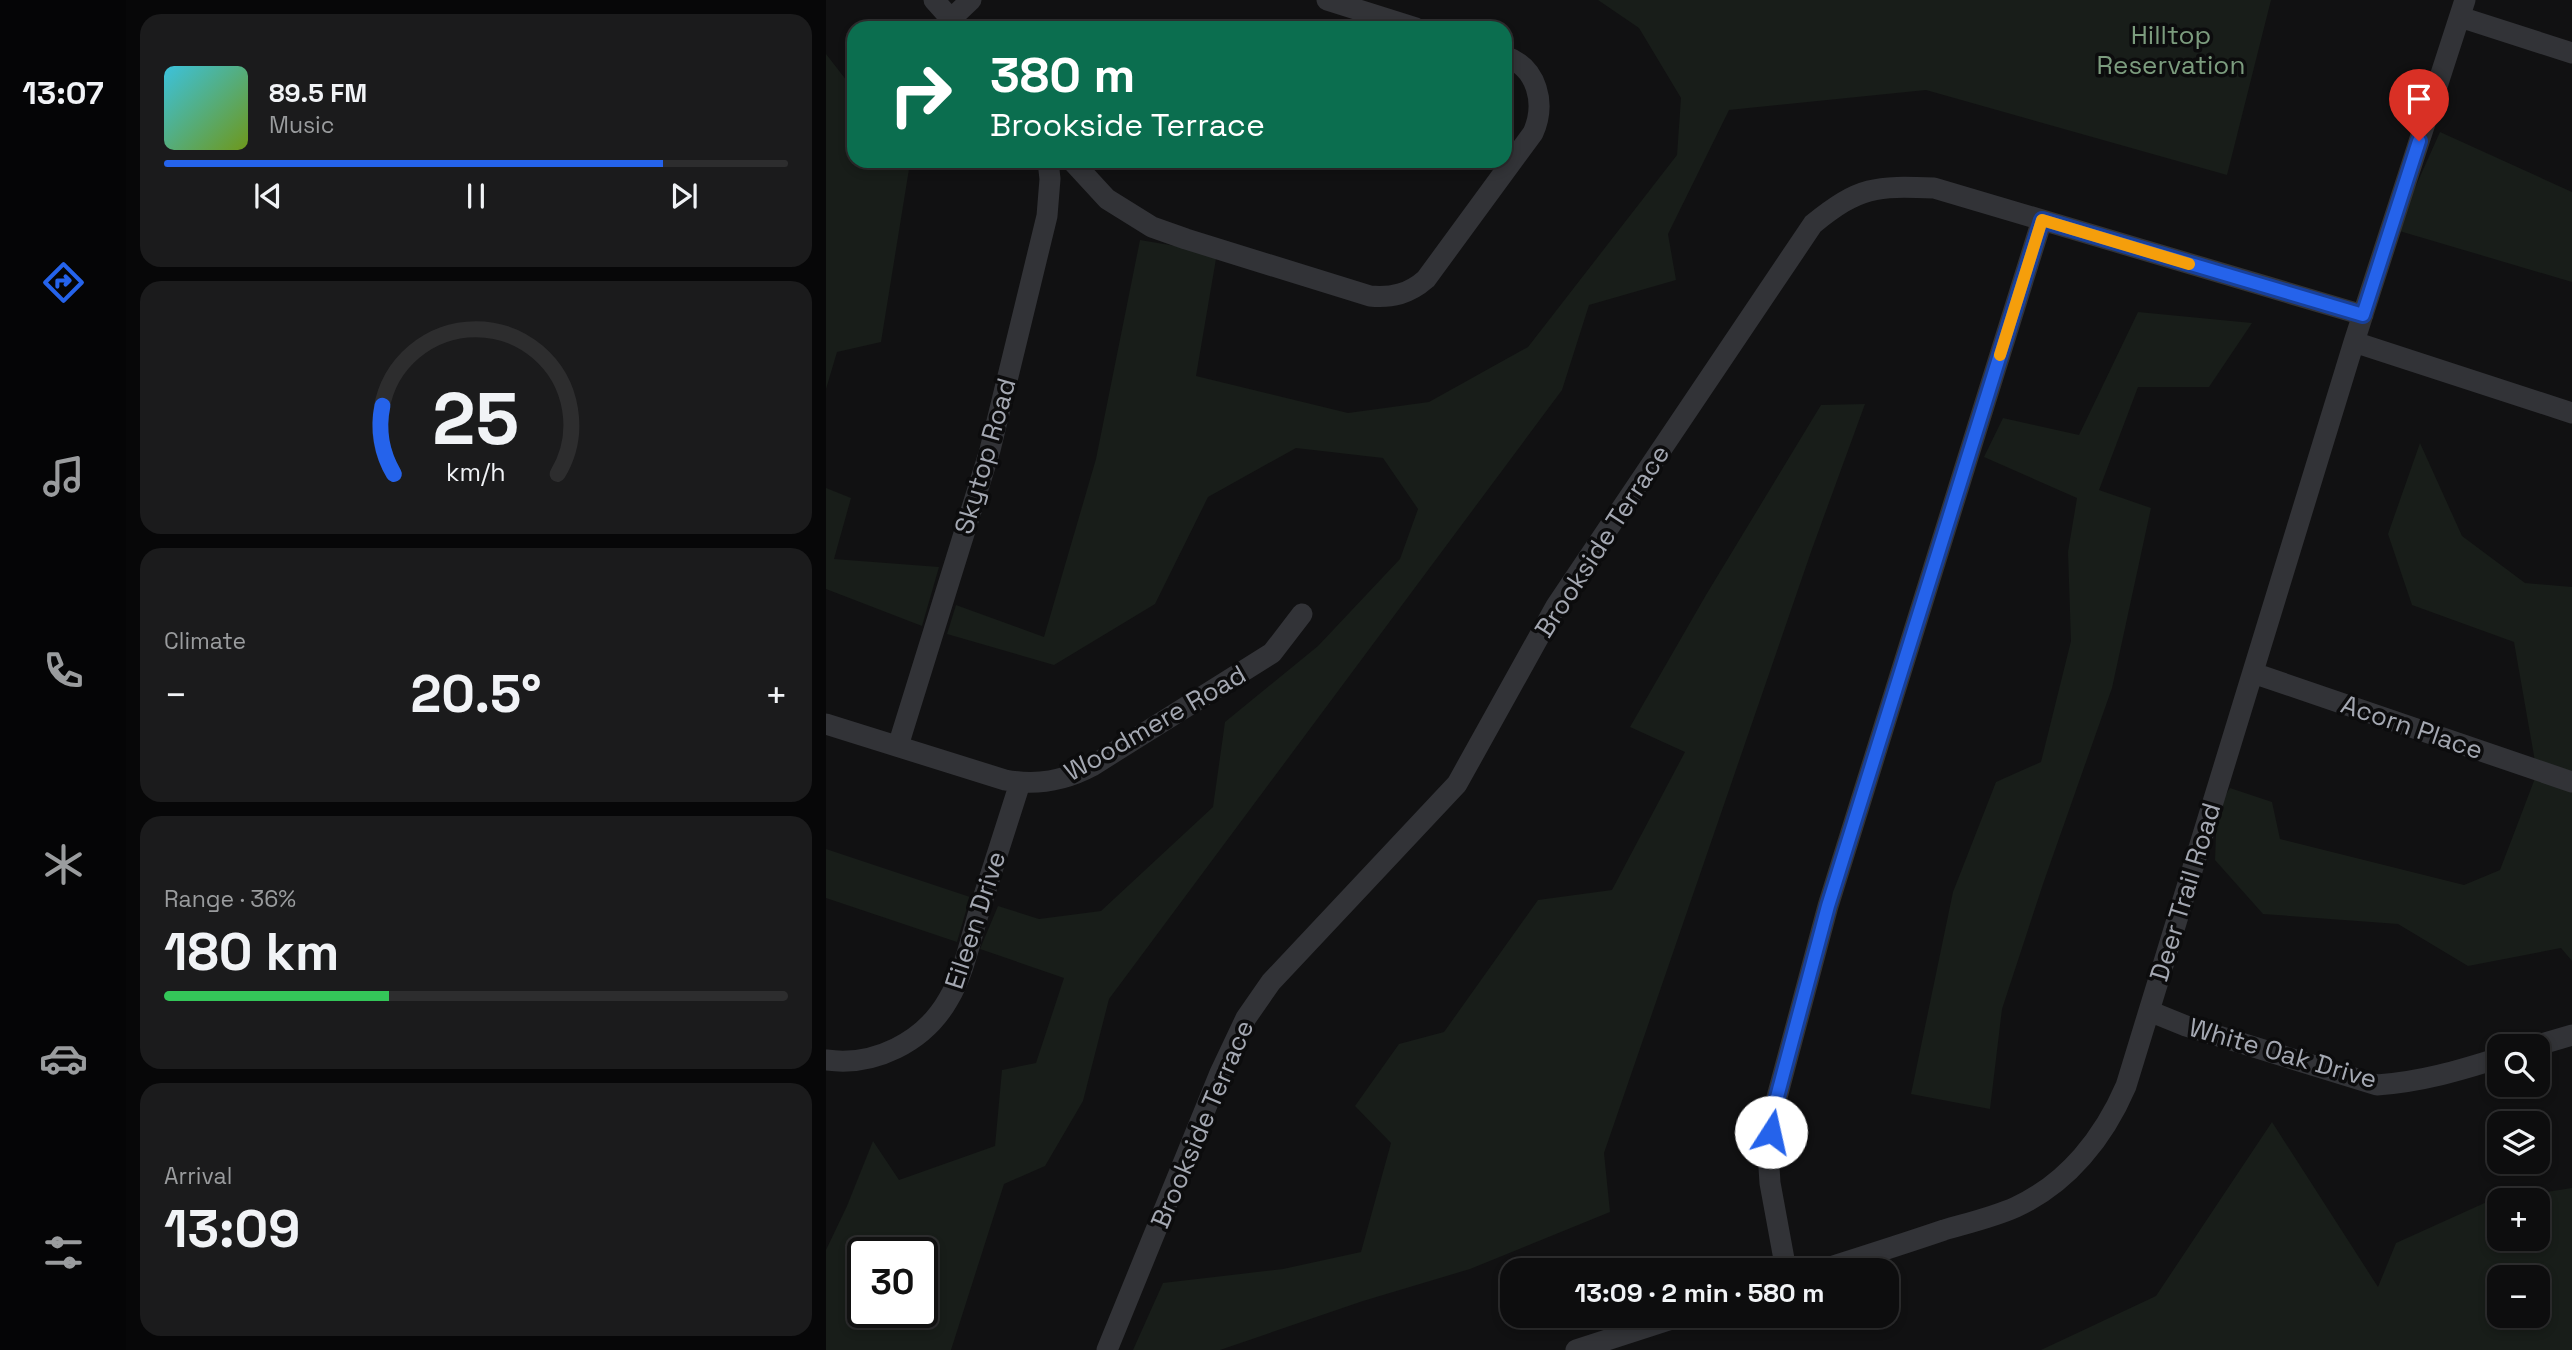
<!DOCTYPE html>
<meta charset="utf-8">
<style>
body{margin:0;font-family:"Space Grotesk",sans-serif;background:#1b1b1c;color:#f1f3f6;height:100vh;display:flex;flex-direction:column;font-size:26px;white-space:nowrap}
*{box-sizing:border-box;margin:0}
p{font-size:23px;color:#9a9c9e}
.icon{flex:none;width:38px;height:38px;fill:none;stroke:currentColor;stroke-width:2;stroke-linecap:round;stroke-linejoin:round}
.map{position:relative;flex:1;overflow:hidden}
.panel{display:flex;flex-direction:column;gap:14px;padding:14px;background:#070708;width:700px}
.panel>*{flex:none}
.guide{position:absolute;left:21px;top:21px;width:665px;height:147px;border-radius:21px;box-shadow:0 4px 10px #0003,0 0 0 2px #2d2d2e;background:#0b6e4f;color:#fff;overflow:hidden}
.tools{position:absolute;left:1661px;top:1034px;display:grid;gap:14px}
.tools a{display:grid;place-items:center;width:63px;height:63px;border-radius:14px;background:#0d0d0e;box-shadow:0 4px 10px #0003,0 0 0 2px #2d2d2e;font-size:35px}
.speed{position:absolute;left:21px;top:1237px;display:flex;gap:14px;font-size:35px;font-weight:700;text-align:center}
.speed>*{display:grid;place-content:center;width:91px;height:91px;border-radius:50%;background:#0d0d0e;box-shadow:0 4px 10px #0003,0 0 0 2px #2d2d2e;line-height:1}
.speed .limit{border:4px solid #111;border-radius:10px;background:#fff;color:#111}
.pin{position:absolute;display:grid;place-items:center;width:60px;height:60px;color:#fff;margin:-72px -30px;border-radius:50% 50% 50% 0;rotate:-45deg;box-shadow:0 0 7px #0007}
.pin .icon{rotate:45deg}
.me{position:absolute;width:77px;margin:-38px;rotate:10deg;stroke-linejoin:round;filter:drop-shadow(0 0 5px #0008)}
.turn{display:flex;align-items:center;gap:24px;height:147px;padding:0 28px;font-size:32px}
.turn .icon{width:91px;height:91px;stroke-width:2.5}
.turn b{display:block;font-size:49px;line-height:60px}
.big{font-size:52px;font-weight:700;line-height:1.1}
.panel .widget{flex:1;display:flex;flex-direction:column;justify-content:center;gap:10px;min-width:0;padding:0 24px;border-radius:21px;background:#1b1b1c}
.panel .dial{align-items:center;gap:0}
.dial svg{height:182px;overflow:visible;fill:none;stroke:#2d2d2e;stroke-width:7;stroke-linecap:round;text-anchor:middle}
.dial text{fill:#f1f3f6;stroke:none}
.song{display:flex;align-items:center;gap:21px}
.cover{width:84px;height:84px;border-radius:10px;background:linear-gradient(135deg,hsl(190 70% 55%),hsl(80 70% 35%))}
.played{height:7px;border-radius:4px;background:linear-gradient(90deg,#2563eb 80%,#2d2d2e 80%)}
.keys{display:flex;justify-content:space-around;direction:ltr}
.heat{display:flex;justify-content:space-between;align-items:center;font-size:38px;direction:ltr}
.charge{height:10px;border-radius:5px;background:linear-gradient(90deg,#34c759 36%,#2d2d2e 0)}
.trip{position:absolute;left:674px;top:1258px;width:399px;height:70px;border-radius:21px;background:#0d0d0e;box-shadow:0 4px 10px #0003,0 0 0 2px #2d2d2e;font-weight:700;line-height:70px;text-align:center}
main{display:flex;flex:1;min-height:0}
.tab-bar{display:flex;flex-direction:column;width:126px;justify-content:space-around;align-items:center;background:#050506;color:#9a9c9e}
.tab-bar .icon{width:49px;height:49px}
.tab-bar .current{color:#2563eb}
.tab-bar b{font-size:32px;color:#f1f3f6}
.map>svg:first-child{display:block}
.green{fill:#181d19;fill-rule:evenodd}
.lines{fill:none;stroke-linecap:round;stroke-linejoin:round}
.minor{stroke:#323337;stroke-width:21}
.route-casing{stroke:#184099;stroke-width:18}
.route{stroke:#2563eb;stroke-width:12}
.slow{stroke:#f59e0b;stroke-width:12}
.labels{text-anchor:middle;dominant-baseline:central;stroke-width:7;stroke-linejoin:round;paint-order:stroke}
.park-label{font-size:26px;fill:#7c9c7e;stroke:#0c0c0d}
.street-label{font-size:26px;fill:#a4a8b2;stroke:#0c0c0d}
</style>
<main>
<nav class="tab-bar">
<b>13:07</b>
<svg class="icon current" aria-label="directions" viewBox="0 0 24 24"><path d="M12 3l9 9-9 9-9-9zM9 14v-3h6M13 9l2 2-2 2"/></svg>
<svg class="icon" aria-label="music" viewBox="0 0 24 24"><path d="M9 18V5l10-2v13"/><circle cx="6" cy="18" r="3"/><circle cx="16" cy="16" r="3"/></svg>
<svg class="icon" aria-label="phone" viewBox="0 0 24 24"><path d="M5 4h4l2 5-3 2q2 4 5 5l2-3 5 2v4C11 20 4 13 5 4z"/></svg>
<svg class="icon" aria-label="climate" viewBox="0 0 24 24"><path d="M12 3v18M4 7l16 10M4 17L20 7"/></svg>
<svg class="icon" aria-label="car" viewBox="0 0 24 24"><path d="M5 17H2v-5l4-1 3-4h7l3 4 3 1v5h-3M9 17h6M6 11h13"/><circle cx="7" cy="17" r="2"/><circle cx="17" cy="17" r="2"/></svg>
<svg class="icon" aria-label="filters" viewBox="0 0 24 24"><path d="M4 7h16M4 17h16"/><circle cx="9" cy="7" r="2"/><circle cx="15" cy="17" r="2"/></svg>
</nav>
<section class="panel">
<div class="widget">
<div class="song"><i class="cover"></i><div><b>89.5 FM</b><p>Music</p></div></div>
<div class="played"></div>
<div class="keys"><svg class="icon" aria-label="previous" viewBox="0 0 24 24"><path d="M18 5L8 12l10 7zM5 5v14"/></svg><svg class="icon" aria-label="pause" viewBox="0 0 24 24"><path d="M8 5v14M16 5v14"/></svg><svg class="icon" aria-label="next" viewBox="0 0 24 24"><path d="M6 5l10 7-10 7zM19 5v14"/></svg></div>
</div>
<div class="widget dial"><svg viewBox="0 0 100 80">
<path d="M14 69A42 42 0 1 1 86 69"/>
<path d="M14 69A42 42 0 0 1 9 39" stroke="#2563eb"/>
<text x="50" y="56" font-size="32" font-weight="700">25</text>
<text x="50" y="72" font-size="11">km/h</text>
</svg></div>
<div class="widget"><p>Climate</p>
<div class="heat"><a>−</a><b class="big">20.5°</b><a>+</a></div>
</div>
<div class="widget"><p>Range · 36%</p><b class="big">180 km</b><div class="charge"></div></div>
<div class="widget"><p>Arrival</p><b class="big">13:09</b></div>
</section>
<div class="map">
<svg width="1746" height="1350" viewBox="0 0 1746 1350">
<rect width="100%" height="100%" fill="#111112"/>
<path class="green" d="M772,0H1445L1401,175L1100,90L903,110L842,234L850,280L763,305L736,390L283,999L257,1101L219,1166L178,1184L125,1350H0V1250L21,1206L47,1141L73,1180L169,1146L176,1070L210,1063L238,978L154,949L172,906L213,919L275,911L387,807L399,722L492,646L574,559L592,509L557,458L470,448L382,497L329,604L228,665L121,634L130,605L218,637L270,459L314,240L391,253L370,376L522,413L603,402L702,347L851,155L855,98L813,28ZM37,1253H96V1312H37Z
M0,54L28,90V161H82L84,163L55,342L11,352L0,389Z
M1614,132L1746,192V282L1570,230Z
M1312,312L1426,323L1383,387H1312L1273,490L1325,508L1286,688L1217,884L1176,1009L1164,1109L1085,1094L1127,892L1170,782L1215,762L1245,641L1242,552L1251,498L1158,457L1177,418L1253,435Z
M1039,404L986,549L778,1153L784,1212L644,1269L537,1301L394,1350H307L337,1283L457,1269L535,1252L565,1143L529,1106L573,1044L618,1032L712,900L786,890L859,752L804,727L880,595L995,405Z
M1594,443L1636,536L1699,583L1746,587V961L1735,948L1642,966L1572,924L1437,914L1389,860L1391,808L1404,788L1446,802L1454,839L1638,885L1674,870L1711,773L1688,642L1586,605L1562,534Z
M0,488L25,498L8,559L113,567L96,626L0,589Z
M0,849L144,897L131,942L0,898Z
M1446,1122L1552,1287L1570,1243L1663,1201L1746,1188V1350H1215L1330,1296ZM1673,1200H1712V1239H1673ZM1673,1278H1712V1316H1673Z"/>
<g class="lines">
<path class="minor" d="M108,0L133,28
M501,0L590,28
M1634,17L1746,53
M125,19L145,0
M246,161L281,199L326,227L360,239L544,296C566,298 583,294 600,279L707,133C720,104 712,68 679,56
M1528,342L1746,413
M1427,673L1746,782
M0,724L179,780C211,786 238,781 266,766L446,653L476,614
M72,746L164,450L221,216L224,179L222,161
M1323,1011L1360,1026L1551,1085C1594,1082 1632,1071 1673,1058
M1709,1046L1746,1035
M0,1060C48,1067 98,1042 122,1000C139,972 145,936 155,905C168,864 181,823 194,783
M960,1270L944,1183L942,1152L947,1112L1002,906L1216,220
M995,1270C1036,1257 1077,1244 1118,1230C1142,1223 1168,1217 1190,1207C1242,1183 1278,1137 1300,1086L1528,342L1639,0
M281,1350L394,1073L420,1018L445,982L631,784L730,606L987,224C1034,186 1049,186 1108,188L1537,315
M750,1350L855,1316"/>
</g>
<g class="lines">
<g class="route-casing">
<path id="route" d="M945,1132L947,1112L1002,906L1216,220L1537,315L1593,141"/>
</g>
<use href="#route" class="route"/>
<path class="slow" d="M1174,355L1216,220L1363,264"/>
</g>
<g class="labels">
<g class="park-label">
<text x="1345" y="35">Hilltop<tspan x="1345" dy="30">Reservation</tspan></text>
</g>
<g class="street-label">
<text transform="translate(159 456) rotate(-74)">Skytop Road</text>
<text transform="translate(776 541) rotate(-57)">Brookside Terrace</text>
<text transform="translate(329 723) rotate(-30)">Woodmere Road</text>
<text transform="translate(1586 727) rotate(19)">Acorn Place</text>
<text transform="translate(1359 892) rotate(-73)">Deer Trail Road</text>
<text transform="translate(149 920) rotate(-72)">Eileen Drive</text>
<text transform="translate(1457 1053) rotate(16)">White Oak Drive</text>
<text transform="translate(376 1124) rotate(-67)">Brookside Terrace</text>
</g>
</g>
</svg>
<div class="tools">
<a><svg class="icon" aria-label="search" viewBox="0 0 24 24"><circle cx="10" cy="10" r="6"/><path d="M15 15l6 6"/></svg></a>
<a><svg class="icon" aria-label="layers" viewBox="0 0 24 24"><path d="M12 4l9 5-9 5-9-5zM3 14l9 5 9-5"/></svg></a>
<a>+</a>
<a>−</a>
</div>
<div class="speed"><div class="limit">30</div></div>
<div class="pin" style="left:1593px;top:141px;background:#d93025"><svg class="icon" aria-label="arrive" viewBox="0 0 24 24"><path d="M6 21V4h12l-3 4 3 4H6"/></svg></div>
<svg class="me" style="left:945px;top:1132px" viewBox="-20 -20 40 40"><circle r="19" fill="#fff"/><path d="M0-13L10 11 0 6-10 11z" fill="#2563eb"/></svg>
<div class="trip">13:09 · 2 min · 580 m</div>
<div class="guide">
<div class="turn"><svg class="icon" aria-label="right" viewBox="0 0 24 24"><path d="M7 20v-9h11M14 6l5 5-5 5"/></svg><div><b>380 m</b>Brookside Terrace</div></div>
</div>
</div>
</main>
